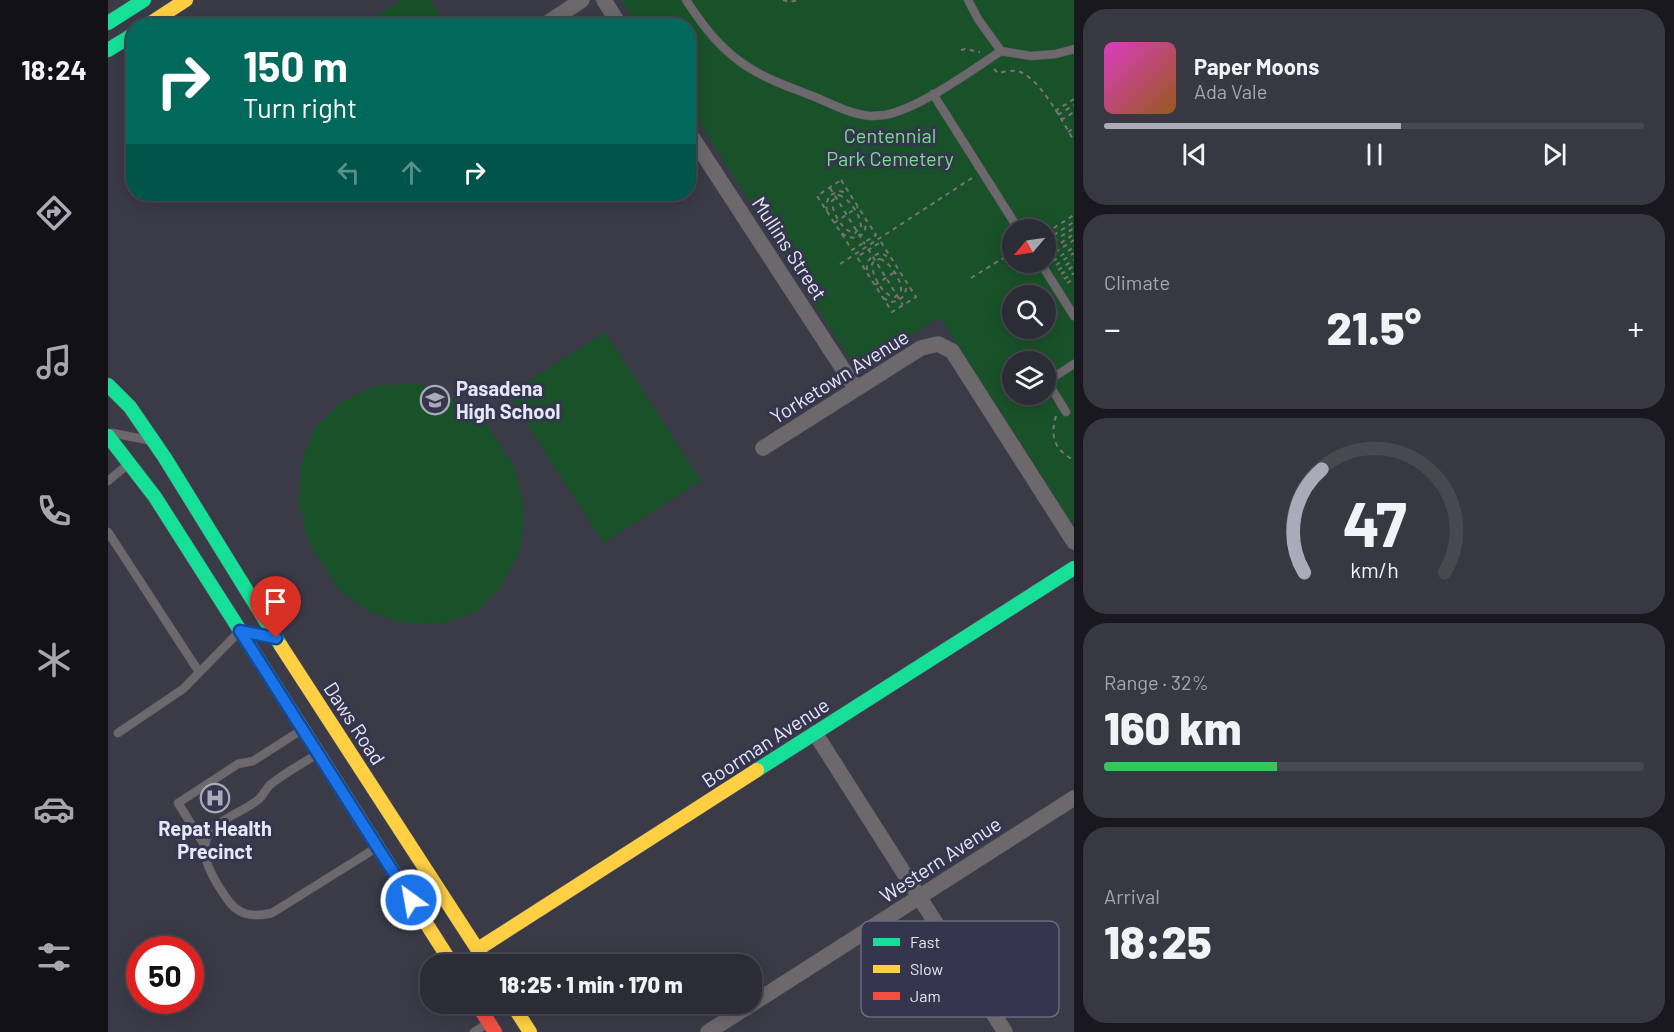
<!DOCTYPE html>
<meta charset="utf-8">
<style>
body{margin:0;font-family:Barlow,sans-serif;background:#383842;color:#f1f3f6;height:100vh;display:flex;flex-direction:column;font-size:22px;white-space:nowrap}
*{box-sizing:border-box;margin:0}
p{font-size:20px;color:#a6a7ad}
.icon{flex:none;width:33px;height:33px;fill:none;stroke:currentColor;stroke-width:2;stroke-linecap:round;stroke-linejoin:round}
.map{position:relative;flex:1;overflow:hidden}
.panel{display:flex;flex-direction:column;gap:9px;padding:9px;background:#18181e;width:600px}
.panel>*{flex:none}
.top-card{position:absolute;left:18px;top:18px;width:570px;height:183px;border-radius:24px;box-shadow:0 3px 15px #0003,0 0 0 2px #484851;background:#00695c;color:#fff;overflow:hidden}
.needle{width:39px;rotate:241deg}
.buttons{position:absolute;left:894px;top:219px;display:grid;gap:12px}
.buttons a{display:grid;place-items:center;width:54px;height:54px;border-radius:50%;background:#2c2c36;box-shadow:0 3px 15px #0003,0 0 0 2px #484851;font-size:30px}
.speed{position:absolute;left:18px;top:936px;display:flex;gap:12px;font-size:30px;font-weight:700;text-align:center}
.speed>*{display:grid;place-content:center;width:78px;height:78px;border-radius:50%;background:#2c2c36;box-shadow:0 3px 15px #0003,0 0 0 2px #484851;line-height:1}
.speed .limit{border:9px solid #d22;background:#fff;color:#111}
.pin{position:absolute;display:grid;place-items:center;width:51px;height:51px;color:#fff;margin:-62px -26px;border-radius:50% 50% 50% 0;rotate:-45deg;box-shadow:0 0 6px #0007}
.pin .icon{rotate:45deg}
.me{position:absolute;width:66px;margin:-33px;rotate:328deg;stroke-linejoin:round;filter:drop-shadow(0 0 4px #0008)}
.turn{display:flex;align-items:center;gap:21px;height:126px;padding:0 18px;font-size:27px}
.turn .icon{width:78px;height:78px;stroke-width:2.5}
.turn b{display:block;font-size:42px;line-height:51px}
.lanes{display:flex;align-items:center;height:57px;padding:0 18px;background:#0003;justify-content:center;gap:30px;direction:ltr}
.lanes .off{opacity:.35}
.big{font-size:45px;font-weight:800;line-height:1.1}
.panel .card{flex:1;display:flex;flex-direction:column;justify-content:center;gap:9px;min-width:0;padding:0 21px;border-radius:24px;background:#383842}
.panel .dial{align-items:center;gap:0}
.dial svg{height:156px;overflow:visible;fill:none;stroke:#484851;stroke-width:7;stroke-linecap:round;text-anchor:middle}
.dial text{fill:#f1f3f6;stroke:none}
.song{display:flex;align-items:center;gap:18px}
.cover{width:72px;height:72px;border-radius:9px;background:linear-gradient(135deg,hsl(310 70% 55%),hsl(30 70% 35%))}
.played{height:6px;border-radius:3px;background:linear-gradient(90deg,#aaaab9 55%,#484851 55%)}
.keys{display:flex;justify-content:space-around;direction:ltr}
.heat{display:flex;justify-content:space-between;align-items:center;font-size:33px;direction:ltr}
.charge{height:9px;border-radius:4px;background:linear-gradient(90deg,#34c759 32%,#484851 0)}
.trip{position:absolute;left:312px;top:954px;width:342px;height:60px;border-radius:24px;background:#2c2c36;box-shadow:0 3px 15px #0003,0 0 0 2px #484851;font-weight:800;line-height:60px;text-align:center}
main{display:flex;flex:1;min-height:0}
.menu{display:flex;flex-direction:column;width:108px;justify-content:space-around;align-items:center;background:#121216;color:#a6a7ad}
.menu .icon{width:42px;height:42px}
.menu .on{color:#aaaab9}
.menu b{font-size:27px;color:#f1f3f6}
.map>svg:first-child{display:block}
.green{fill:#195229;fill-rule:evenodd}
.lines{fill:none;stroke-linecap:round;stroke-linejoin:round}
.lane-casing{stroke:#575763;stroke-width:9}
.street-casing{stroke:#575763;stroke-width:16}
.fast-casing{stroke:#575763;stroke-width:15}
.slow-casing{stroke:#575763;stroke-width:15}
.jam-casing{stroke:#575763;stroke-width:15}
.path{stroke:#767378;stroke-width:2;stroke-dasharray:4.5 4.5;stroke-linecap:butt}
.lane{stroke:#6c686b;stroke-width:8}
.street{stroke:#6c686b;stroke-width:15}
.fast{stroke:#16e098;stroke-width:14}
.slow{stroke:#ffcf43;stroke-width:14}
.jam{stroke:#f24e42;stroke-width:14}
.route-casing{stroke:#114b97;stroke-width:15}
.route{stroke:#1a73e8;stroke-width:10}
.labels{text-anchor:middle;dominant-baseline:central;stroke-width:6;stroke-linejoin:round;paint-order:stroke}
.park-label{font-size:20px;fill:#75e187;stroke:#35354e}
.street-label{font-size:20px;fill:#e5e6f6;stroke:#35354e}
.poi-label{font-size:20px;font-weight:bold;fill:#e5e6f6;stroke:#35354e;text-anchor:start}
.key{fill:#35354e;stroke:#6a6a80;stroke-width:1.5}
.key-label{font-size:16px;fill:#e5e6f6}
</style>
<main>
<nav class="menu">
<b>18:24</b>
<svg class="icon on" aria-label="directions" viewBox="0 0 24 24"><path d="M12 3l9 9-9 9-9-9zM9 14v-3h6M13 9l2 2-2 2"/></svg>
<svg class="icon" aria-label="music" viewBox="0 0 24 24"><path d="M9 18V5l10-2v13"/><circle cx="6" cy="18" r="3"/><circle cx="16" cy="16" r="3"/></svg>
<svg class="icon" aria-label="phone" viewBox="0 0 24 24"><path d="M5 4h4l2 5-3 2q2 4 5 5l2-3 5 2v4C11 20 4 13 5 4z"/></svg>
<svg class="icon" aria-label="climate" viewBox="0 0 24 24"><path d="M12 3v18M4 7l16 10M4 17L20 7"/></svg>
<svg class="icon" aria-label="car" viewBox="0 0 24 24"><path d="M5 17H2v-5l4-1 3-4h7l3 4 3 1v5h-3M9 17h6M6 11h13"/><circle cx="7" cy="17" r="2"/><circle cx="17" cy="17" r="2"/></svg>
<svg class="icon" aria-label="filters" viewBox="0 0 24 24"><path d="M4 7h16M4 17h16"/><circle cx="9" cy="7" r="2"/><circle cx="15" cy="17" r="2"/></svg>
</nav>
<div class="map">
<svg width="966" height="1032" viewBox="0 0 966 1032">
<rect width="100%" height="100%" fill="#3b3b48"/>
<path class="green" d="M293,0H322L338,25H254Z
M513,0H966V526L832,317L748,369L581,106L580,26L529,25ZM904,230H938V262H904ZM904,296H938V328H904ZM904,362H938V394H904Z
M497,332L593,481L495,543L400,394Z
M307,383L344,397L379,425L407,468L416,510L412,551L392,588L367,613L333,624L295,623L258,610L231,590L200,541L191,505L193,464L206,429L232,403L266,386Z"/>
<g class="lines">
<g class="lane-casing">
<path id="lane" d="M578,0C592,21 605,40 625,56C648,76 679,86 707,97C724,104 744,115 763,116C767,116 773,115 777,115C812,108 863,71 893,51
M860,0L870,19L893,51L923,56L948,54L966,49
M825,94L911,230
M932,262L966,316
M939,381L958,412
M938,382L966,364
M4,433L40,440
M0,481L18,466
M0,532L91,672
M10,733L75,689L131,632
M209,754C194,764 176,773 162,785C158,789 155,795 151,799C138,810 121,815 108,826C84,846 104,877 117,896C129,915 143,918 164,913L268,848
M97,846L70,803L130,764L145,761L192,731
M366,1032L380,1023"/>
</g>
<g class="street-casing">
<path id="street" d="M496,0L512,26
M435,26L474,0
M580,131L748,389
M655,448L813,348L830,344L844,351L966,542
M707,733L897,1032
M600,1032L966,798"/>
</g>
<g class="fast-casing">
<path id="fast" d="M0,23L36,0
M0,50L26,34
M0,385L22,407L57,458L173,646
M0,436L47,497L184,712
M649,770L966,568"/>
</g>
<g class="slow-casing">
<path id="slow" d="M38,26L78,0
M173,646L379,964
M184,712L344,964
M370,949L649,770
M404,1004L422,1032"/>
</g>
<g class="jam-casing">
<path id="jam" d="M369,1004L387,1032"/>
</g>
<path class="path" d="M675,0L681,2L690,0
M853,50L857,49L872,52
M886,69L890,73C896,72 903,70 909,71C930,75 955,122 966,141
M947,111L966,99
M950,115L966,105
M953,120L966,112
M960,132L966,128
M733,180L768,235L744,250L709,196Z
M722,188L757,244
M731,195C742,199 753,216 753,227L747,233C735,232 724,213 724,201Z
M719,211L718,205L721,196L731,191L740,193
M726,223L750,207
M734,233C742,240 751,239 757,231L758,219
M938,233L966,215
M938,240L966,222
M773,242L808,297L784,312L749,257Z
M938,246L966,228
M760,249L795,305
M938,253L966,234
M940,257L966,240
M772,259C782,262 794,280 793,291L787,297C775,296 764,276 764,264L767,260Z
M945,261L966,247
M732,264L864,178
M948,265L966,253
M759,270C758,261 763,255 773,253L780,257
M950,270L966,260
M953,274L966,266
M863,278L897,257L904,255
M956,279L966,273
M959,283L966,279
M767,285L787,272
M775,298L783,302C794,301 799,294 798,284
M948,416C942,436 946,450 966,460"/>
<use href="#lane" class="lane"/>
<use href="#street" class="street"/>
<use href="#fast" class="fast"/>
<use href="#slow" class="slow"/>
<use href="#jam" class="jam"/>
</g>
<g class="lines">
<g class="route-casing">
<path id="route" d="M168,638L132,631L303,900"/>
</g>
<use href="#route" class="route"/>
</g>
<defs>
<g id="school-ring" transform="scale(1.5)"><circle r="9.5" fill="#35354e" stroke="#aaaab9" stroke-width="1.5"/><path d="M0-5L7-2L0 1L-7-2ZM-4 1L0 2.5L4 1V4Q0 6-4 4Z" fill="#aaaab9"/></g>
<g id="hospital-ring" transform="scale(1.5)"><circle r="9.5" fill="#35354e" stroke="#aaaab9" stroke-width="1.5"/><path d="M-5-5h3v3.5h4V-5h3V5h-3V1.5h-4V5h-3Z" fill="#aaaab9"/></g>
</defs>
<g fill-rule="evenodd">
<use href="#school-ring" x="327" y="400"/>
<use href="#hospital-ring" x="107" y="798"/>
</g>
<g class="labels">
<g class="park-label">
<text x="782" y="135">Centennial<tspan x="782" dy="23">Park Cemetery</tspan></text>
</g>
<g class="street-label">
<text transform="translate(682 248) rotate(57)">Mullins Street</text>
<text transform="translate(731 376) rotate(-32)">Yorketown Avenue</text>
<text transform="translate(247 723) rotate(57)">Daws Road</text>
<text transform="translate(657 742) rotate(-33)">Boorman Avenue</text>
<text transform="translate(832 859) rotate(-33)">Western Avenue</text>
</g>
<g class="poi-label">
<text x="348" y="388">Pasadena<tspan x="348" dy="23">High School</tspan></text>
<text x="107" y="828" text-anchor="middle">Repat Health<tspan x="107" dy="23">Precinct</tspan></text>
</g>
</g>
<rect x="753" y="921" width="198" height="96" rx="9" class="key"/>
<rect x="765" y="938" width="27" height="8" fill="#16e098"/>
<rect x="765" y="965" width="27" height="8" fill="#ffcf43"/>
<rect x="765" y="992" width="27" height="8" fill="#f24e42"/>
<g class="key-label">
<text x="802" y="948">Fast</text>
<text x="802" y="975">Slow</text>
<text x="802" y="1002">Jam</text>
</g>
</svg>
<div class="buttons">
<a><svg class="needle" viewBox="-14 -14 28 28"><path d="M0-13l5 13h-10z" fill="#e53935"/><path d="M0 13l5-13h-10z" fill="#a6a7ad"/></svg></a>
<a><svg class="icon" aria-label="search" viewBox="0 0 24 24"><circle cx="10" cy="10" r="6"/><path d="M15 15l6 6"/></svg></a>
<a><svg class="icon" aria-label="layers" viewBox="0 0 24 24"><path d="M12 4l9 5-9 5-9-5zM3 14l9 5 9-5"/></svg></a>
</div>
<div class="speed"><div class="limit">50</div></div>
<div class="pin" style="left:168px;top:638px;background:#d93025"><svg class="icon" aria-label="arrive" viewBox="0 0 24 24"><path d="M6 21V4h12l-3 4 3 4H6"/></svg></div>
<svg class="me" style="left:303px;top:900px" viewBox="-20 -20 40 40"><circle r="17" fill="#1a73e8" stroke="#fff" stroke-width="3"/><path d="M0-11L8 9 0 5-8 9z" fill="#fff"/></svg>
<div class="trip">18:25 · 1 min · 170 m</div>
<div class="top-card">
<div class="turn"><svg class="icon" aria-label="right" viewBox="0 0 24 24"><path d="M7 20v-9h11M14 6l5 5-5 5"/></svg><div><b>150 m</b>Turn right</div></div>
<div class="lanes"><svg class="icon off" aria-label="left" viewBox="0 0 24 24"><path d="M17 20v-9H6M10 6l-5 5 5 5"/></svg><svg class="icon off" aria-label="ahead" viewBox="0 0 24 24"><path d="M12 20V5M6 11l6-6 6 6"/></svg><svg class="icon" aria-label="right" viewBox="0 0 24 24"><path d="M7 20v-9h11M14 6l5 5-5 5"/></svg></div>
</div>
</div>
<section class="panel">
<div class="card">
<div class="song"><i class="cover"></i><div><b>Paper Moons</b><p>Ada Vale</p></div></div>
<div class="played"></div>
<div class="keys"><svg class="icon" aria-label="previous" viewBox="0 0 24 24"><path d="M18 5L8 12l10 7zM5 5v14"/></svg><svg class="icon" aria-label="pause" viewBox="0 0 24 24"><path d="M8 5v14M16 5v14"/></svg><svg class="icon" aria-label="next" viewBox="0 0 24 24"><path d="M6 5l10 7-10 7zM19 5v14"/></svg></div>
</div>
<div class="card"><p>Climate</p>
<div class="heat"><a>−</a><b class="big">21.5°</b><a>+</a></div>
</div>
<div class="card dial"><svg viewBox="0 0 100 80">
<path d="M14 69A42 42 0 1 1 86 69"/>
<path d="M14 69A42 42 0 0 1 23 16" stroke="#aaaab9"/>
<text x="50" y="56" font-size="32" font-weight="700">47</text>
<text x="50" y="72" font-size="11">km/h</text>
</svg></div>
<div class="card"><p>Range · 32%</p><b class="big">160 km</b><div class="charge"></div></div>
<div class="card"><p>Arrival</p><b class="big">18:25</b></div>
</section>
</main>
